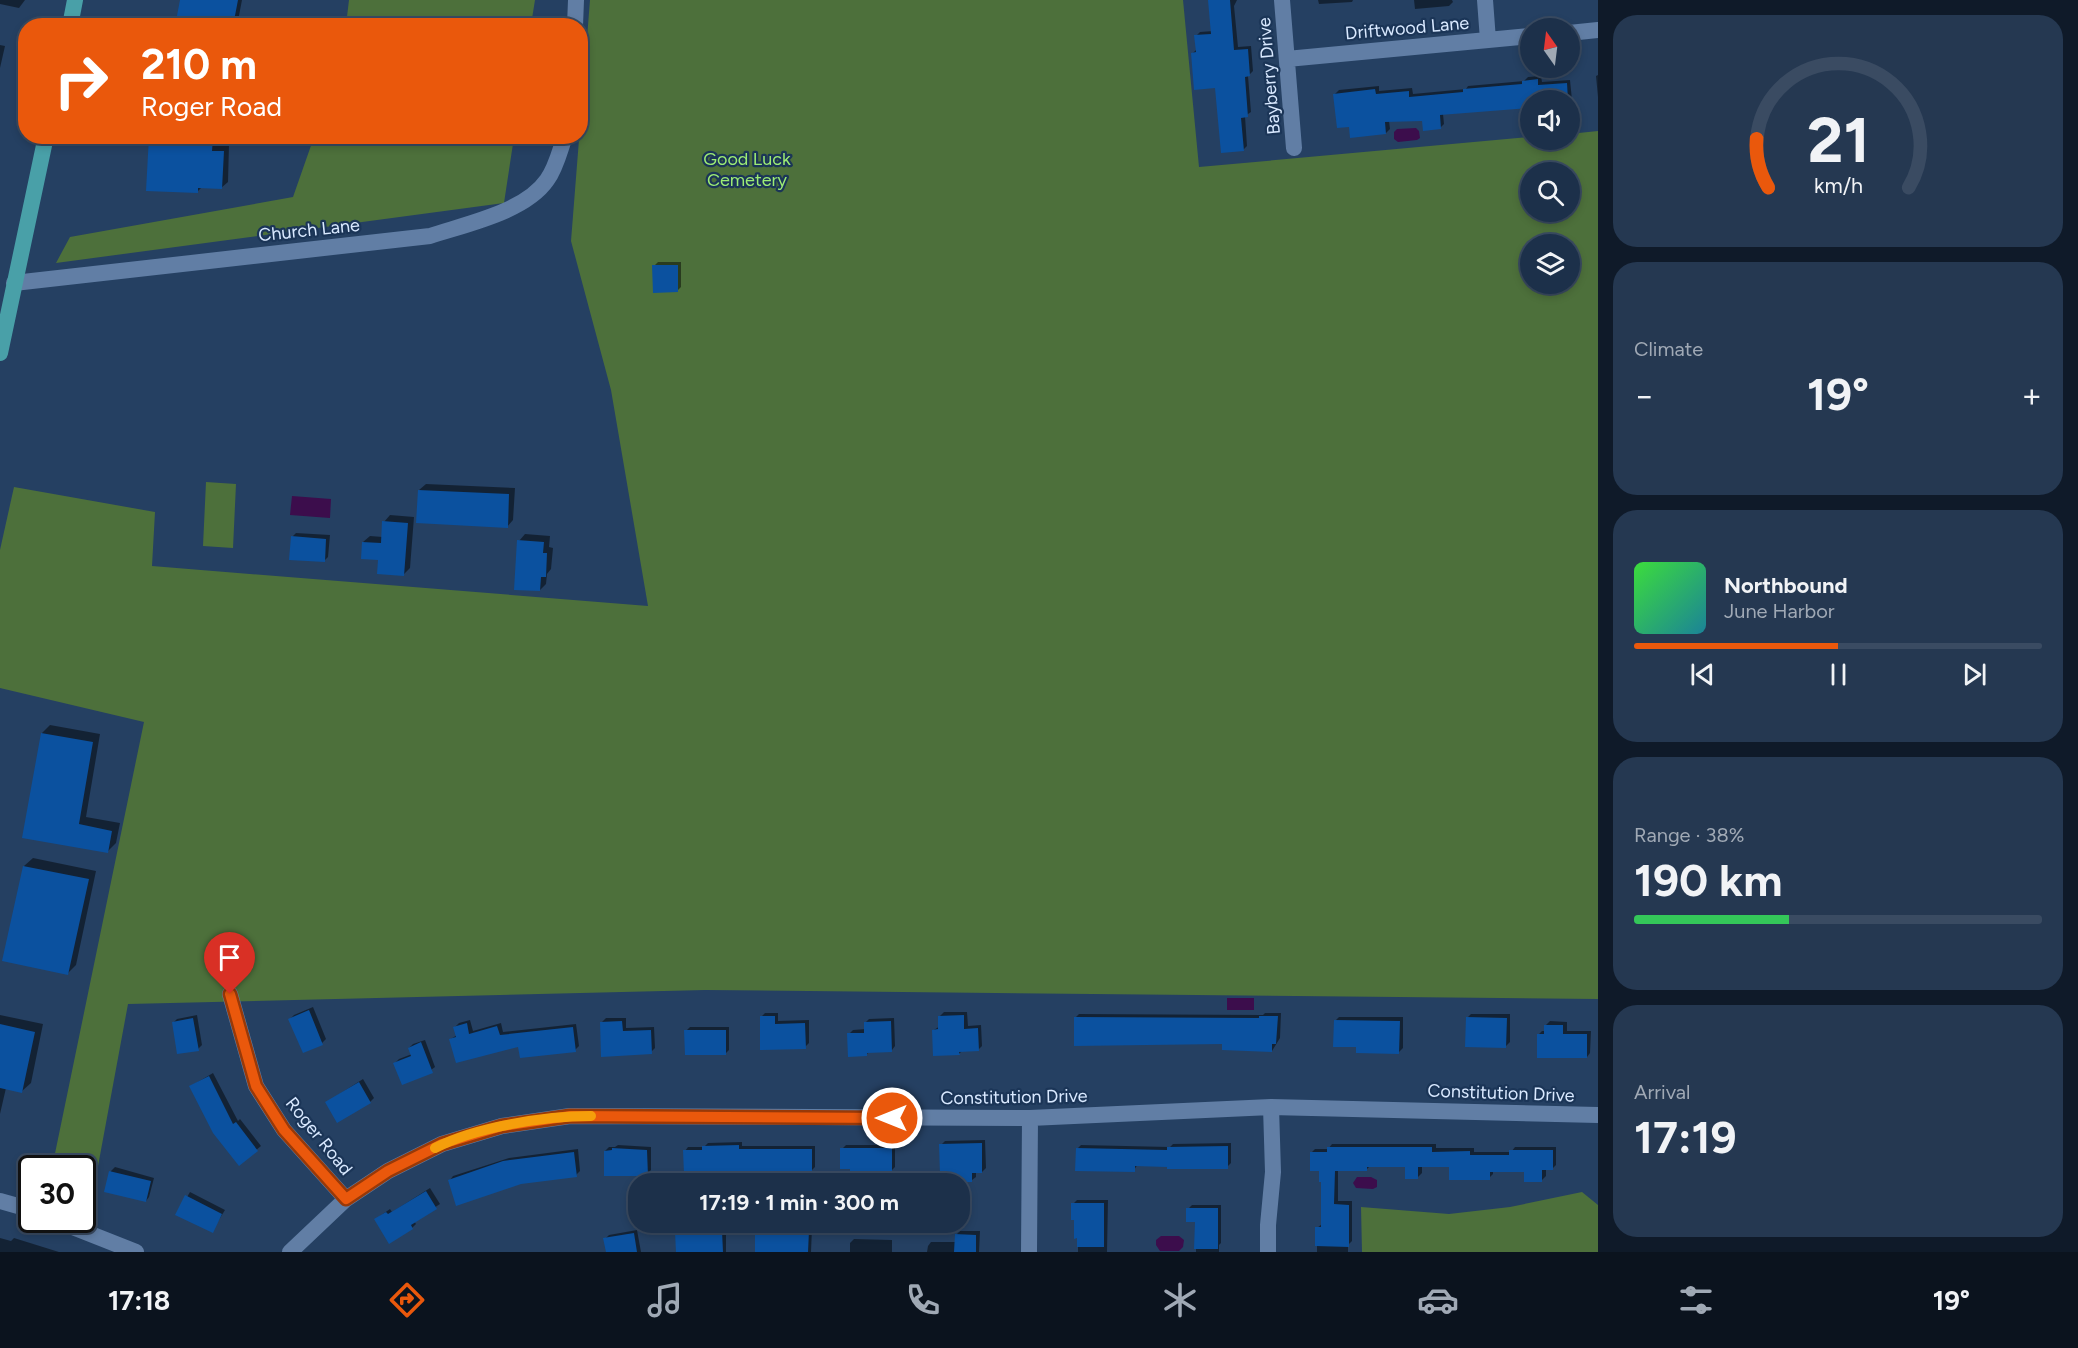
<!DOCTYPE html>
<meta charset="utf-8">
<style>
body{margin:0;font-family:Figtree,sans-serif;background:#253851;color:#f1f3f6;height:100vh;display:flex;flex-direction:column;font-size:22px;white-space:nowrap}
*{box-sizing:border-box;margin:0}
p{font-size:20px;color:#a0a9b5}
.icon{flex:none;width:33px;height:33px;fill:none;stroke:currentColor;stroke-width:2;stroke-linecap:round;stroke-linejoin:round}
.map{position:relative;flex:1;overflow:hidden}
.drawer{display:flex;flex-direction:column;gap:15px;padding:15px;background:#0f1a29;width:480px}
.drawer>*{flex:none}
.banner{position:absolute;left:18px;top:18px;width:570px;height:126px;border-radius:24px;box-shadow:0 3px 9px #0003,0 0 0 2px #3a4b62;background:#ea580c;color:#fff;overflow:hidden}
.needle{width:39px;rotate:346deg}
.buttons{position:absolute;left:1520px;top:18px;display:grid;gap:12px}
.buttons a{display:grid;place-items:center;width:60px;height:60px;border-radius:50%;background:#1c304a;box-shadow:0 3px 9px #0003,0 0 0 2px #3a4b62;font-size:30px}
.speed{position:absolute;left:18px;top:1155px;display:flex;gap:12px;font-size:30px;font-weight:700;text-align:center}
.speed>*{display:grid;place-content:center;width:78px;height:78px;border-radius:50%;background:#1c304a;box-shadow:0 3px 9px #0003,0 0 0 2px #3a4b62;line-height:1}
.speed .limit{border:3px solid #111;border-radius:9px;background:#fff;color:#111}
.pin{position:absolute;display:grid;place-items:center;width:51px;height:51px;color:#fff;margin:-62px -26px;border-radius:50% 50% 50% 0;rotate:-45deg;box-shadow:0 0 6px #0007}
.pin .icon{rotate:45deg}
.me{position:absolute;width:66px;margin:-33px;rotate:270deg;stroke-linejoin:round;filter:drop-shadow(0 0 4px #0008)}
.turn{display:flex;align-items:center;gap:21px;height:126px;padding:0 24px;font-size:27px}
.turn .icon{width:78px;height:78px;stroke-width:2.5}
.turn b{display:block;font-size:42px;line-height:51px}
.big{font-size:45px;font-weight:700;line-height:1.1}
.drawer .tile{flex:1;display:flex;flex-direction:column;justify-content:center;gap:9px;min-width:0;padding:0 21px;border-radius:24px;background:#253851}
.drawer .dial{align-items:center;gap:0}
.dial svg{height:156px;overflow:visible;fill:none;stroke:#3a4b62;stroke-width:7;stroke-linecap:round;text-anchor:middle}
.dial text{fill:#f1f3f6;stroke:none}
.song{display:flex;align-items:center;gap:18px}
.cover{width:72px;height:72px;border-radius:9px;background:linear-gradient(135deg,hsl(120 70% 55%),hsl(190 70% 35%))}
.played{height:6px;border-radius:3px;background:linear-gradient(90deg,#ea580c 50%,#3a4b62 50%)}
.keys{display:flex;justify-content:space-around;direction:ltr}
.heat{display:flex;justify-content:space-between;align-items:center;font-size:33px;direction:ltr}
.charge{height:9px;border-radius:4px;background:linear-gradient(90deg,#34c759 38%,#3a4b62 0)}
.trip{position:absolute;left:628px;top:1173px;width:342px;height:60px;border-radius:24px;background:#1c304a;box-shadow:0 3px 9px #0003,0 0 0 2px #3a4b62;font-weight:700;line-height:60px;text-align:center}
.dock{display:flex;height:96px;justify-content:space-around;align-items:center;background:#0b131e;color:#a0a9b5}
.dock .icon{width:42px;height:42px}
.dock .selected{color:#ea580c}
.dock b{font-size:27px;color:#f1f3f6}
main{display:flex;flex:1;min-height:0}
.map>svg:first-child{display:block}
.green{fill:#4d703b;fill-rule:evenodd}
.water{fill:#3c0d4c}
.shadow{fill:#0007}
.building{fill:#0b519f}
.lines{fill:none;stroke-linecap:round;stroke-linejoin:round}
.minor{stroke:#617ea5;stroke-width:16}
.trunk{stroke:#49a0a8;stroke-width:16}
.route-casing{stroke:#983908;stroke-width:15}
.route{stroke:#ea580c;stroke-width:10}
.slow{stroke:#f59e0b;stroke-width:10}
.labels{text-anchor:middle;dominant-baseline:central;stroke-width:4.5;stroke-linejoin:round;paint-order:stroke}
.street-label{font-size:18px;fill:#d9e9ff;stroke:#1b3557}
.park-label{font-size:18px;fill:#9dec74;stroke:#1b3557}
</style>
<main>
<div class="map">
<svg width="1598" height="1252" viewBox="0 0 1598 1252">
<rect width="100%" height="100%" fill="#254062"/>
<path class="green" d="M349,0H535L531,25H346Z
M590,0H1183L1199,167L1530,137V140H1569V134L1598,131V999L705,990L128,1004L86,1231L47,1220H82V1168H52L144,722L0,688V550L14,487L155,512L152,566L648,606L611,390L571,241ZM1530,172H1569V212H1530ZM1530,244H1569V284H1530Z
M314,137H514L504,203L56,263L70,237L293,197Z
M206,482L236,484L233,548L203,546Z
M1582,1192L1598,1205V1252H1362L1361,1207L1449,1214L1510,1207Z"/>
<path class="water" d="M1416,128L1419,131L1420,138L1417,140L1398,142L1394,139V132L1397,129Z
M292,496L331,499L330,518L290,515Z
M1227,998H1254V1010H1227Z
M1357,1177H1371L1377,1180V1187L1373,1189L1356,1188L1353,1183Z
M1161,1236H1179L1184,1240L1183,1247L1179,1251H1160L1156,1245V1240Z"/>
<path class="shadow" d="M0,0H25L19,8L0,4Z
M182,0H242L237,26H176Z
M1210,0H1237L1234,6L1238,47L1251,46L1253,71L1248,76L1251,112L1245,116L1247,146L1243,150L1216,87L1193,53L1197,49L1196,36L1200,32L1213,31Z
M1318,0H1353L1352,2L1319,4Z
M1414,0H1452L1453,2L1449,6L1415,9Z
M0,45L5,46L0,68Z
M1598,75V97L1596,76Z
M1541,76L1542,82L1570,80L1572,100L1569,103V100H1530V107L1443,114L1444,124L1440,128L1423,119L1389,121L1390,129L1386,133L1350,125L1335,94L1339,90L1379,86V91L1412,88L1413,94L1466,89L1468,86L1524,81L1528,77Z
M150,136H218V145H229L228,182L221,188L202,187L197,192Z
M658,262H681V287L677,291L654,266Z
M426,484L515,488L513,520L507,527L419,490Z
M390,515L414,517L410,568L404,574L363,542L370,536L383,537L384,522Z
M296,533L330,535L328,557L324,561L292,537Z
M525,534L550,536L549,547L553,548L551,569L547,574L546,584L540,590L519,541Z
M50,725L100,734L86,817L120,823L116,843L108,851L24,836L42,733Z
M33,858L96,871L76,965L68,973L24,866Z
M313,1007L326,1039L322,1043L290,1019L294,1015Z
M944,1012H967L968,1026L981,1025L982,1046L978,1050H963L959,1054L934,1030L940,1026V1016Z
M765,1013H778V1021L809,1020V1043L805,1047L761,1017Z
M1265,1013H1281L1280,1038L1272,1051L1075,1018L1079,1014L1263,1015Z
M1471,1014H1510V1042L1506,1046L1467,1018Z
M0,1015L43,1024L31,1083L22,1091L6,1088L0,1114Z
M197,1015L202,1045L198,1049L173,1023L177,1019Z
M1339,1017H1403V1048L1399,1052L1357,1046L1335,1021Z
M606,1018H626V1028L654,1027L655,1048L651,1052L602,1022Z
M894,1018L895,1046L892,1050L870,1051L866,1055L849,1034L853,1030L866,1029L865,1023L869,1019Z
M470,1020L473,1031L501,1023L503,1032L576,1024L579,1046L575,1050L451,1039L457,1035L455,1027L459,1023Z
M1550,1021L1567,1022V1031H1591L1590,1053L1587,1057L1539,1034L1542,1031H1546V1025Z
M690,1027H729V1050L725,1054L686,1031Z
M425,1040L435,1067L431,1070L395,1063L399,1059L412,1054L409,1048L413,1044Z
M213,1073L238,1121L240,1119L261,1146L239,1164L191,1086Z
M363,1079L374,1098L370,1102H327Z
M985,1140L986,1168L982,1172H976V1177L972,1180L951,1172L941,1145L945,1141Z
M742,1142V1146H815V1167L811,1171H796V1178L793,1182L729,1184V1172L685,1151L688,1147H704L708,1143Z
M1231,1143V1163L1227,1167L1138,1164L1134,1170L1077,1149L1081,1145L1170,1147L1173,1144Z
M1332,1144H1436V1148H1474V1152H1511L1515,1147H1556V1165L1552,1169H1546V1176L1542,1180L1525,1170H1493V1174L1489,1178L1451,1166H1422V1173L1418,1177L1406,1166H1370L1367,1169H1338V1201H1352V1241L1348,1245V1252H1317V1228L1322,1224L1321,1169L1311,1153L1315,1149H1328Z
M618,1145L651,1147V1170L647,1174L605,1151L609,1147H615Z
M846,1145H895V1167L891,1171L867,1170V1176L863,1180L851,1168L842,1149Z
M578,1149L580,1171L576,1175L450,1180L453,1176L509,1158Z
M115,1167L154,1178L149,1197L146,1201L106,1190L111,1171Z
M430,1188L440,1204L414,1221L416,1224L412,1228L380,1216L390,1209L392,1212Z
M190,1192L225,1210L212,1231L177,1214Z
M1077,1200H1108L1107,1252H1078V1237L1073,1204Z
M1192,1205H1221V1243L1219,1245V1252H1196V1220L1188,1209Z
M761,1227L812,1228L811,1252H756L757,1231Z
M726,1228V1252H677V1233L681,1229Z
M637,1230L641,1252H607L605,1239L609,1235Z
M960,1231H980L979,1252H927L928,1246L931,1242H956V1235Z
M0,1238L11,1241L14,1238L59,1252H0Z
M854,1239L892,1240V1252H850V1243Z"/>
<path class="building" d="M180,0H238L233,26H175Z
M1208,0H1230L1234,50L1248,49L1250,76L1245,77L1248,117L1241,118L1244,151L1221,153L1215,88L1194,90L1191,53L1196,52L1194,35L1211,34Z
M1538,79V85L1567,83L1568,100H1530V108L1440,115L1441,129L1423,131L1422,121L1385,122L1386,134L1350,138L1349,127L1337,128L1333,94L1375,89L1376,94L1409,91V97L1463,92V89L1522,84V81Z
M149,136L213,138L212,151H224L222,189L198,188V193L146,191Z
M652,265H678V292L653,293Z
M418,490L509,494L508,528L416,523Z
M382,521L408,523L404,576L377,574L378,560L361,559L362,542L381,543Z
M291,536L326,539L325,562L289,560Z
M517,540L544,542L543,553H547L546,577H541L540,591L514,590Z
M41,733L93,742L79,824L112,831L108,853L22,838Z
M23,866L89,879L68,975L2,961Z
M309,1010L323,1045L303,1053L288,1019Z
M964,1015V1029L978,1028L979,1051L959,1052L960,1055L933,1056L932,1030L938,1029V1016Z
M760,1016H775V1024L805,1023L806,1049L760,1050Z
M1259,1016H1278L1276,1044H1272V1052L1222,1050V1044L1074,1046V1017L1259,1018Z
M1466,1017L1507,1018L1506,1048L1465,1047Z
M193,1018L199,1051L177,1054L172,1022Z
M1334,1020L1400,1021L1399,1054L1356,1053V1047H1333Z
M622,1021L623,1031L651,1030L652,1054L601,1057L600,1022Z
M891,1021L892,1052L867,1053V1056L848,1057L847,1033H864V1022Z
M467,1023L469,1034L497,1026L500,1035L573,1027L576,1052L520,1058L518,1047L456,1063L449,1039L456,1037L453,1027Z
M0,1024L35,1032L22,1093L0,1088Z
M1544,1025H1563V1034H1587V1058H1537V1034H1544Z
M684,1030H726V1055H685Z
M421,1042L433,1073L402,1085L393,1063L411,1056L408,1048Z
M209,1076L233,1124L236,1122L258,1151L239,1166L213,1133L189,1086Z
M359,1082L371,1103L337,1123L325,1102Z
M982,1143V1173H972V1182H950V1174H940L939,1144Z
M739,1145V1149H812V1173H793V1184H759V1172L684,1174L683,1150H702V1146Z
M1228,1146V1169H1167V1167L1135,1166V1172L1075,1171L1076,1148L1167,1150V1147Z
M1327,1147H1432V1152L1470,1151V1155H1509V1150H1553V1170H1542V1182H1524V1172H1490V1180H1449V1167H1418V1179H1405V1167H1367V1171H1335L1334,1204L1349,1205V1247L1315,1246V1227H1321V1182H1319V1171H1310V1152H1327Z
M612,1148L647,1150L648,1176H604V1151L612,1150Z
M840,1148H892V1172H864L863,1182H850V1169H840Z
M574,1152L577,1177L521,1184L456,1206L448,1180L503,1161Z
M109,1171L151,1181L146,1202L104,1192Z
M426,1191L437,1209L411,1225L413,1229L389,1244L374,1219L386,1212L388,1214Z
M185,1195L222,1214L213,1233L175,1215Z
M1071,1203H1104V1247H1077V1238L1074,1239V1220H1071Z
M1186,1208H1218V1249H1194L1195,1222H1186Z
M755,1230L809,1231L808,1252H755Z
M722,1231L723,1252H676L675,1232Z
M634,1233L637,1252H606L603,1238Z
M955,1234L976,1235V1252H954Z"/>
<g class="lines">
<path class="minor" d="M1282,0L1294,148
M1485,0L1488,40
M575,26L576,0
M1569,33L1598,30
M1287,59L1530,36
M14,283L430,236C466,224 525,212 547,180C556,168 560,150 565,136
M230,994L256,1086L284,1130L346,1199
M0,1201L32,1210
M55,1220L136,1252
M290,1252L346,1199L388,1171L442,1144L502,1126L570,1116L1030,1118L1271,1107L1598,1115
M1029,1252L1030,1118
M1268,1252V1225L1273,1172L1271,1107"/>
<path class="trunk" d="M70,26L75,0
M0,353L46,136"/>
</g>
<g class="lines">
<g class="route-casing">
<path id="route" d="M230,994L256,1086L284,1130L346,1199L388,1171L442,1144L502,1126L570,1116L892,1118"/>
</g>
<use href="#route" class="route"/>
<path class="slow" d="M435,1148C476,1127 545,1116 591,1116"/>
</g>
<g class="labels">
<g class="street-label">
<text transform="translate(1407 28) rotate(-5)">Driftwood Lane</text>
<text transform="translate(1269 76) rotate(-95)">Bayberry Drive</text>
<text transform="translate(309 230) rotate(-6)">Church Lane</text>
<text transform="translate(1501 1093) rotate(2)">Constitution Drive</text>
<text transform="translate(1014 1097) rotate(-1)">Constitution Drive</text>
<text transform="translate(319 1136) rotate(51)">Roger Road</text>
</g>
<g class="park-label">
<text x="747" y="159">Good Luck<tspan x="747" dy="21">Cemetery</tspan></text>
</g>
</g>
</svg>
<div class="buttons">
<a><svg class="needle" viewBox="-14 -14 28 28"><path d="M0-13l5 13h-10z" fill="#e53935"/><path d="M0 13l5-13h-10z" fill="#a0a9b5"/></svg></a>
<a><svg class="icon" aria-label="sound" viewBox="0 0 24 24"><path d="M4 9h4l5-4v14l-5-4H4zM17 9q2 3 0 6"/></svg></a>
<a><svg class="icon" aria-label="search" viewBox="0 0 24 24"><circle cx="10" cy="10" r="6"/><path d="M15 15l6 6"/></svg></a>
<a><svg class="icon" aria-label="layers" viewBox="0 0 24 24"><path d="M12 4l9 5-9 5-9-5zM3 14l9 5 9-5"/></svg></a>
</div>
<div class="speed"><div class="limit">30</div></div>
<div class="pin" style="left:230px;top:994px;background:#d93025"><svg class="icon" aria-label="arrive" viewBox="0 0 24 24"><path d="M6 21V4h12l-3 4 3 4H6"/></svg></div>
<svg class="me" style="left:892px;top:1118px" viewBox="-20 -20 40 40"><circle r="17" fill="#ea580c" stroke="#fff" stroke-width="3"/><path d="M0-11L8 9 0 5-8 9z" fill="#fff"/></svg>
<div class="trip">17:19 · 1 min · 300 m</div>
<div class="banner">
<div class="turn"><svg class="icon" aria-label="right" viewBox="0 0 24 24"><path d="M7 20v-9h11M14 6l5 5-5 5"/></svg><div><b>210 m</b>Roger Road</div></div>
</div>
</div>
<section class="drawer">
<div class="tile dial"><svg viewBox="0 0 100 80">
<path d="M14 69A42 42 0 1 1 86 69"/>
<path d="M14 69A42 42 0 0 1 8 44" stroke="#ea580c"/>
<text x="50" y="56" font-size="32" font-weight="700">21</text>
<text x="50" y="72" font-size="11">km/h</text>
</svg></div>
<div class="tile"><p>Climate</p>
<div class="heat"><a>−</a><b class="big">19°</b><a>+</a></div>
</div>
<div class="tile">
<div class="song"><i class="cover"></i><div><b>Northbound</b><p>June Harbor</p></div></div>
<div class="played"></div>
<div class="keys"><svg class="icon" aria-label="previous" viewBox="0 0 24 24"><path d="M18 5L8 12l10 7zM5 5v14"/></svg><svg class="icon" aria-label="pause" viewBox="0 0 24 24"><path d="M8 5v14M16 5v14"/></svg><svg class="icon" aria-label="next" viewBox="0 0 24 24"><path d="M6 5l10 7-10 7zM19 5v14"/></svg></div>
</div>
<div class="tile"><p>Range · 38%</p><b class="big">190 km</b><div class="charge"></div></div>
<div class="tile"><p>Arrival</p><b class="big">17:19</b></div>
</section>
</main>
<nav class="dock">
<b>17:18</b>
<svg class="icon selected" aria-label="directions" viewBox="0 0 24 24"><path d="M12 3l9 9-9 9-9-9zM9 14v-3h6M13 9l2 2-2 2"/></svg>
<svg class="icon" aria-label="music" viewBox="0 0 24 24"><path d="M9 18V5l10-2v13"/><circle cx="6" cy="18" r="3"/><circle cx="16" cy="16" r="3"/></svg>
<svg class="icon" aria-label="phone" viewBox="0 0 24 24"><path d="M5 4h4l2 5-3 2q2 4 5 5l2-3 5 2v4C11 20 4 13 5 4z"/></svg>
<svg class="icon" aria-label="climate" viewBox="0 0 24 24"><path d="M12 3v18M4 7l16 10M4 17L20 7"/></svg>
<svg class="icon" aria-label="car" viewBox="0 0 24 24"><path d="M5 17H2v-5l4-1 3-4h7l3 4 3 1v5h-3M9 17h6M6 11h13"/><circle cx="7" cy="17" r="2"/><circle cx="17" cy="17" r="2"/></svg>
<svg class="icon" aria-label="filters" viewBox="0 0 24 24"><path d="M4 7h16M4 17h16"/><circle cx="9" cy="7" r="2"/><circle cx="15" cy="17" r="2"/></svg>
<b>19°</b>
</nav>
